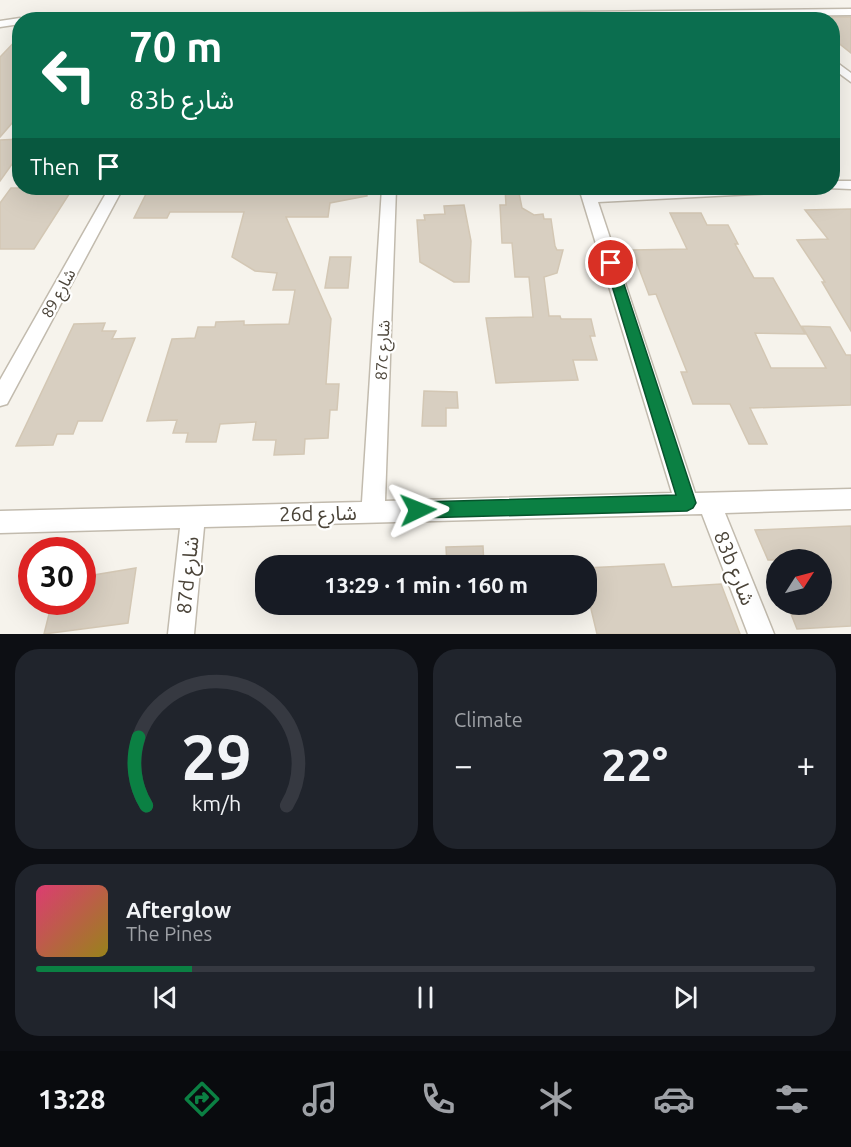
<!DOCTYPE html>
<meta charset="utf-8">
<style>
body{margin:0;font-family:Ubuntu,"Noto Sans Arabic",sans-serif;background:#20242c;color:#f1f3f6;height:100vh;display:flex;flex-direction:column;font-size:22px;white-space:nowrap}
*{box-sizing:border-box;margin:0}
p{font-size:20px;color:#9ea1a6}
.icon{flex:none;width:33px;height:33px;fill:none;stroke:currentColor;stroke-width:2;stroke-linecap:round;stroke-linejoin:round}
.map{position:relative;height:634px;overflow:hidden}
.sheet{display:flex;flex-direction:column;gap:15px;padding:15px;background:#0d0f14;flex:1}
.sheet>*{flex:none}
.top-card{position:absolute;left:12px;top:12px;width:828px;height:183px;border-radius:24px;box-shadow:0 6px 24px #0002;background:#0b6e4f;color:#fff;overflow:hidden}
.needle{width:39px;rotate:54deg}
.buttons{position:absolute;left:766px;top:549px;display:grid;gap:12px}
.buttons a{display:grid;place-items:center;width:66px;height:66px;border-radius:50%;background:#171b24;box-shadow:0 6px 24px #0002;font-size:30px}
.speed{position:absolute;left:18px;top:537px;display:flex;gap:12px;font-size:30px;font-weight:700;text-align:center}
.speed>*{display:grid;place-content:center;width:78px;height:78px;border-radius:50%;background:#171b24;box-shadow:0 6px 24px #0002;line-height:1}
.speed .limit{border:9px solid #d22;background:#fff;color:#111}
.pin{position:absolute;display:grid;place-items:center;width:51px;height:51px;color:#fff;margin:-26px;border:3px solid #fff;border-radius:50%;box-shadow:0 2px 6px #0007}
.me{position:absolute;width:66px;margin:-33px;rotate:88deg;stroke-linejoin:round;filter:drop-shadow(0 0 4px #0008)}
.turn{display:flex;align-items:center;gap:21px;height:126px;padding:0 18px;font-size:27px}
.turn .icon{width:78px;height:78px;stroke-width:2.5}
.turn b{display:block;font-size:42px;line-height:51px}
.then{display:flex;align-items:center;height:57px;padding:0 18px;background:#0003;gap:12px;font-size:22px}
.big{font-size:45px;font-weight:600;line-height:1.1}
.sheet .tile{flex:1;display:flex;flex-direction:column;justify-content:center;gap:9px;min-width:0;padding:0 21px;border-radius:24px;background:#20242c}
.sheet .dial{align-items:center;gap:0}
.dial svg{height:156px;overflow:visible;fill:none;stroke:#363941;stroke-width:7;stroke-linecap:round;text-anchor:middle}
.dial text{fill:#f1f3f6;stroke:none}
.song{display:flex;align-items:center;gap:18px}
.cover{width:72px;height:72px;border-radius:9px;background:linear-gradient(135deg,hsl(340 70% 55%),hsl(50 70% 35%))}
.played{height:6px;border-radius:3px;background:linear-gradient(90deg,#0b8043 20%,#363941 20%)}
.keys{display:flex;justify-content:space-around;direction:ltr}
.heat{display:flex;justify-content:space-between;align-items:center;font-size:33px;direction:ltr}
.sheet .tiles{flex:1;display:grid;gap:15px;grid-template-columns:1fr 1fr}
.tile:last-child{grid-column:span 2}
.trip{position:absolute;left:255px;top:555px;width:342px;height:60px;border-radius:24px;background:#171b24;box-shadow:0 6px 24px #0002;font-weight:600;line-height:60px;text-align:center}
.dock{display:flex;height:96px;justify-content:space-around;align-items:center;background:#090b0e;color:#9ea1a6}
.dock .icon{width:42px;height:42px}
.dock .current{color:#0b8043}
.dock b{font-size:27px;color:#f1f3f6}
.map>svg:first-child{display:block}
.building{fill:#d8cfc1;stroke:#d3c7b4;stroke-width:1.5}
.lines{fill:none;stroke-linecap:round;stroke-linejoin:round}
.minor-casing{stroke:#c2bbae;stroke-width:3}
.minor{fill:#fff;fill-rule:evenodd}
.route{fill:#0b8043;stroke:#07532c;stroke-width:1.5}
.labels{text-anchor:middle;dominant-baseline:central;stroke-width:4.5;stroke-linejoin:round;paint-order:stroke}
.street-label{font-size:16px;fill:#4b4439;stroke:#fff}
.near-street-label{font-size:20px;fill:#4b4439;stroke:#fff}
</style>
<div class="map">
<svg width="851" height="634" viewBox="0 0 851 634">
<rect width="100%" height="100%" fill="#f6f3ec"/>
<path class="building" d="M832,17H851V53L832,38Z
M20,36V114L0,137V57Z
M20,139V153L0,181V140Z
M11,188H73L34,249H0V203Z
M149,188H366L367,196L330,203L328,217H286L331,319L326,384H339L337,410H330L328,438L305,439L304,454L274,455L276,440H253L256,422L220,424L216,442H186L188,433H173L177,420L147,421L172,339L195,338L198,327H215L216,322L244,321V325L289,324L295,290H273L277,273L255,271L232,257L244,212H170L167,218H134Z
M505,188H518L522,208L534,215L543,214L544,219H551L555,246L557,250H563L557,273L544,277L549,316H560L561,319H591L595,336H590L597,360H573L578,380L496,383L486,318L533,317L529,277H515L512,243H502L500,205H506Z
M464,205L471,241L469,282H454L420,262L417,220H425L424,215L445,214L444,206Z
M851,209V331L822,282H825L797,240L828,239L805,210Z
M670,213H701L707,225H728L738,244H735L754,278H773L805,334L755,333L771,368H826L802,326L830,327L846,355H851V405L750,408L767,444H749L730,404H693L681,372H687L656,294L649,295L632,250L687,249Z
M330,257H351L348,288H325Z
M105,323L102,331H116L112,339L135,338L102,421H78L73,434H57L53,445L16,446L74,324Z
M424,391L457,392L458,408H446V426H422Z
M851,526V626L797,629L787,604H822V560H768L755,530Z
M483,546L484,566H447L446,547Z
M664,564L672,587L721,584L740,634H597L586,588V568Z
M136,568L128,623L44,634L52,602H82V577Z"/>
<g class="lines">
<g class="minor-casing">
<path id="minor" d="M851,9V15L419,20H90L95,17Z
M20,18L24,20H20V24L0,27V21Z
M832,59L851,73V82L832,68Z
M832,181H851V189L827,188H832Z
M109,188H123L7,404L0,406V380Z
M382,188H396L385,501L672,493L579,188H593L595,193L714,188H799L797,191L792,192L598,202L695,493L851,489V509L725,513L774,634H748L702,514L204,527L194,634H168L180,528L0,533V511L362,502Z"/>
</g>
<use href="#minor" class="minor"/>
</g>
<path class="route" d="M611,259L617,263L696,503L693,508L687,511L418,518L411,516L409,510L411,504L418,502L676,495L605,263Z"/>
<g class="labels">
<g class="street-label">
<text transform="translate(58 293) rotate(-61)">شارع 89</text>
<text transform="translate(382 350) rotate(-87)">87c شارع</text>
</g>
<g class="near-street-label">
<text transform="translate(318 513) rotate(-1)">26d شارع</text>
<text transform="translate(735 568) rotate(68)">83b شارع</text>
<text transform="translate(187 575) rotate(-84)">87d شارع</text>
</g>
</g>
</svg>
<div class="buttons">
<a><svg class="needle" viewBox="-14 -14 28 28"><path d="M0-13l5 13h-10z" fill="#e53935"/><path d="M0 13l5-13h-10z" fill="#9ea1a6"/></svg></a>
</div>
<div class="speed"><div class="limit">30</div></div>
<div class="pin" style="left:611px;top:263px;background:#d93025"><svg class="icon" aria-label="arrive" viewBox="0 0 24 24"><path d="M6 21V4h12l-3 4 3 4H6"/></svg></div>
<svg class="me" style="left:418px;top:510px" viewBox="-20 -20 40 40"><path d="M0-17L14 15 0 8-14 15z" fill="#0b8043" stroke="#fff" stroke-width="4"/></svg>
<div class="trip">13:29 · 1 min · 160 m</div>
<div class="top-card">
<div class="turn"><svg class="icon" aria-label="left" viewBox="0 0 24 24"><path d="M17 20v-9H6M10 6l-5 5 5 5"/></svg><div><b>70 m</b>83b شارع</div></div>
<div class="then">Then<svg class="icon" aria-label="arrive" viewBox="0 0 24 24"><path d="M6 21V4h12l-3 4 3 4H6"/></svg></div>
</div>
</div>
<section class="sheet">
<div class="tiles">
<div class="tile dial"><svg viewBox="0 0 100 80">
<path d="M14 69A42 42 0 1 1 86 69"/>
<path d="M14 69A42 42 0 0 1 10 34" stroke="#0b8043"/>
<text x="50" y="56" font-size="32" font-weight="700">29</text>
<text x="50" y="72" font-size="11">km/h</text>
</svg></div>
<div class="tile"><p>Climate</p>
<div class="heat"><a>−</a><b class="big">22°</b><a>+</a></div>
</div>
<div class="tile">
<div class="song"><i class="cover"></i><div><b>Afterglow</b><p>The Pines</p></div></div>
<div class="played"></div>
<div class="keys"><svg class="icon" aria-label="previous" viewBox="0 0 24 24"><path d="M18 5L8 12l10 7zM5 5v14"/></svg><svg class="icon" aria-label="pause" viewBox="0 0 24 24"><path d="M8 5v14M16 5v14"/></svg><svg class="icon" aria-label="next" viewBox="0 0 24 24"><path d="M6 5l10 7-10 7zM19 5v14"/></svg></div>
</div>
</div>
</section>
<nav class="dock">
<b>13:28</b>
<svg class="icon current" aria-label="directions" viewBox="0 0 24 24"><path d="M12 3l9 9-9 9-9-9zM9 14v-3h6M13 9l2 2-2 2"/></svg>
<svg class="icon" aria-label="music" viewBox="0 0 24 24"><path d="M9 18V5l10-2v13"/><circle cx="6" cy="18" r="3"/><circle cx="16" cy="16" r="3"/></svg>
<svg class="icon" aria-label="phone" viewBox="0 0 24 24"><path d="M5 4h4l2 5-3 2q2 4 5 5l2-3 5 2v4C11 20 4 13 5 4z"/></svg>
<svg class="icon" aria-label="climate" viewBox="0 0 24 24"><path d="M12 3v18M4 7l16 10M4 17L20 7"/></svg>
<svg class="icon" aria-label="car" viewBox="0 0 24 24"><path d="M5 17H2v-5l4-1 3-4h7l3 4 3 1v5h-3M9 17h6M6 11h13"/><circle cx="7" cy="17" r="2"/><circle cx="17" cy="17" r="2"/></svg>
<svg class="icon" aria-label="filters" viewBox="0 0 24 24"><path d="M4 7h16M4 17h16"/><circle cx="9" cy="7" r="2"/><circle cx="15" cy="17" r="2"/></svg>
</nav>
